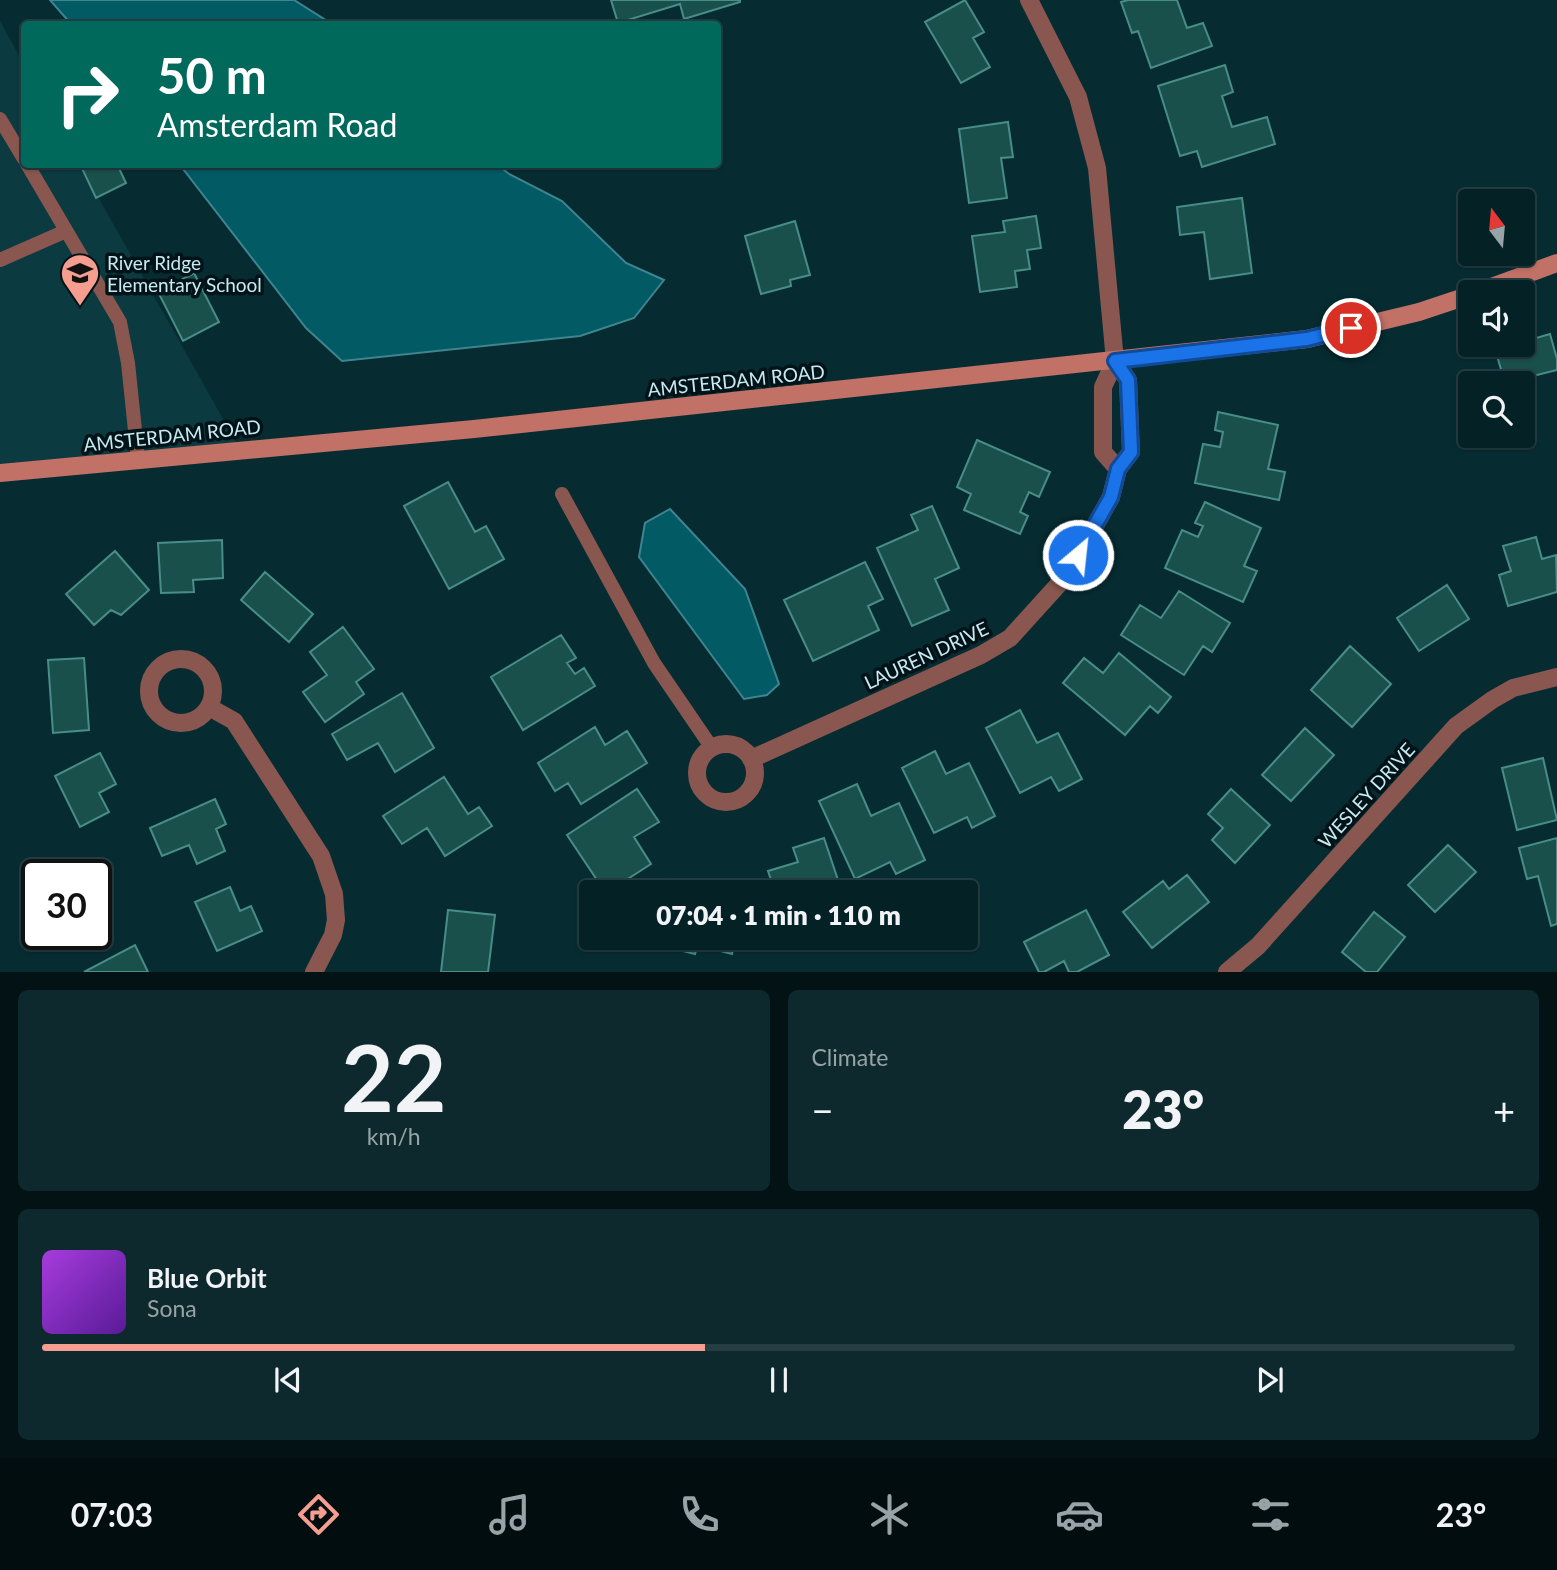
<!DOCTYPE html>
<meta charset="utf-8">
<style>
body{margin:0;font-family:Lato,sans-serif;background:#0d292e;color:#f1f3f6;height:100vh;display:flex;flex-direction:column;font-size:26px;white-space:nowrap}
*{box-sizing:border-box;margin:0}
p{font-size:23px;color:#97a3a7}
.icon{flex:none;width:38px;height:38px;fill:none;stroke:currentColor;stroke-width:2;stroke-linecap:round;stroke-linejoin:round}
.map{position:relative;height:972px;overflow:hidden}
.panel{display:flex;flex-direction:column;gap:18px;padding:18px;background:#021215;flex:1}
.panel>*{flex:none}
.top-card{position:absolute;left:21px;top:21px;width:700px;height:147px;border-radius:7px;box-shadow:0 2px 5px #0004,0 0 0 2px #253e43;background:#00695c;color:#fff;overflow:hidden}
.needle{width:46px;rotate:344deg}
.buttons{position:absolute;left:1458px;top:189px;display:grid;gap:14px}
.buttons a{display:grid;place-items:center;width:77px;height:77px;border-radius:7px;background:#042126;box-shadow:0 2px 5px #0004,0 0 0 2px #253e43;font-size:35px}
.speed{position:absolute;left:21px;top:859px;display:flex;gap:14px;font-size:35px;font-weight:700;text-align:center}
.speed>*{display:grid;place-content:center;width:91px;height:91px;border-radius:50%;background:#042126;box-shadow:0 2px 5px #0004,0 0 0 2px #253e43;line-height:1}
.speed .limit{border:4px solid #111;border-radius:10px;background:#fff;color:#111}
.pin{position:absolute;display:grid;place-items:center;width:60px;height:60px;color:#fff;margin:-30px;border:4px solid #fff;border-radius:50%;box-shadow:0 2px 7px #0007}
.me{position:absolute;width:77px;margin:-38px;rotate:28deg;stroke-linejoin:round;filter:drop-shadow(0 0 5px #0008)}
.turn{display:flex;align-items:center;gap:24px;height:147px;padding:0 21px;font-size:32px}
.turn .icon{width:91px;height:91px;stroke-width:2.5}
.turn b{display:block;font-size:49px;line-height:60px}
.big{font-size:52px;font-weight:800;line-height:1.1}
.panel .tile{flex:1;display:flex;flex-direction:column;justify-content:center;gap:10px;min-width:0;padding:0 24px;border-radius:10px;background:#0d292e}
.panel .dial{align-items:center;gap:0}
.dial b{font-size:91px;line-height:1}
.song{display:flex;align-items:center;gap:21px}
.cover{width:84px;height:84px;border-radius:10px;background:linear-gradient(135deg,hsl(280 70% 55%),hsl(270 70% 35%))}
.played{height:7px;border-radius:4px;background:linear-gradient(90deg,#f59d8f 45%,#253e43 45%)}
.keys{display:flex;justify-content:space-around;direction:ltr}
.heat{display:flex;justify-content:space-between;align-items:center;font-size:38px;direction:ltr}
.panel .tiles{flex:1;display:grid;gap:18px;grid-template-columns:1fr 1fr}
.tile:last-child{grid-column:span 2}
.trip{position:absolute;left:579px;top:880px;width:399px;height:70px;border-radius:7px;background:#042126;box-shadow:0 2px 5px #0004,0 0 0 2px #253e43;font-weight:800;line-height:70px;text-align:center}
.tab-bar{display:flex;height:112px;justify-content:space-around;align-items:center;background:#020d0f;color:#97a3a7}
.tab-bar .icon{width:49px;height:49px}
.tab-bar .selected{color:#f59d8f}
.tab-bar b{font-size:32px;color:#f1f3f6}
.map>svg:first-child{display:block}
.built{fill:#0c3a41}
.water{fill:#025a65;stroke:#3e858f;stroke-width:2}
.building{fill:#1a504c;stroke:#488d88;stroke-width:2}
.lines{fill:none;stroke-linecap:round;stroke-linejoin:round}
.service{stroke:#89574f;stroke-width:14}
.minor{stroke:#89574f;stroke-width:18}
.secondary{stroke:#c17165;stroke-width:18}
.route-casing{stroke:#114b97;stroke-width:18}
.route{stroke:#1a73e8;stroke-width:12}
.labels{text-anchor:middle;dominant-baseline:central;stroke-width:7;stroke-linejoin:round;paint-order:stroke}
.poi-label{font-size:19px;fill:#c9eaf0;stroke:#001318;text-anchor:start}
.street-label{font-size:19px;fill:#c9eaf0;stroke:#001318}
</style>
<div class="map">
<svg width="1557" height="972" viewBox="0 0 1557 972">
<rect width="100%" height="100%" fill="#062c32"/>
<path class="built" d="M0,21L24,65V164L80,165L240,449L0,473Z"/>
<path class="water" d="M50,0H294L332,24H71Z
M180,165H498L509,174L562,201L626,263L664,280L634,318L580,336L342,361L306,328Z
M670,509L745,589L779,684L767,695L744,699L639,557L645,523Z"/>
<path class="building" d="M611,0H740V2L684,19L680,4L618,23Z
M965,0L984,32L973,38L990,67L961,83L925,22Z
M1128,0H1177L1187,28L1203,23L1212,46L1151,68L1138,31L1132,33L1121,2Z
M1225,65L1233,92L1222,96L1232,127L1267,117L1275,144L1202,167L1197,151L1180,156L1158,86Z
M1008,122L1013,157L1001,158L1007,198L969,203L959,129Z
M80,164H117L126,183L96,198Z
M1242,198L1252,273L1210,279L1204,232L1180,235L1177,207Z
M1036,216L1041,248L1027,250L1030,269L1015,271L1017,287L980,292L972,236L1005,232L1003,221Z
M795,221L810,275L790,280L791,286L761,294L745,236Z
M194,273L219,322L183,341L158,292Z
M1550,334L1557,359V370L1505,383L1495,349L1522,345V342Z
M1218,412L1278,425L1268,469L1285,472L1279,500L1195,483L1203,444L1220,447L1223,432L1215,430Z
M977,440L1050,472L1039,497L1029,492L1020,512L1028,516L1020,534L964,510L971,494L957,487Z
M448,482L475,532L486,526L504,559L449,589L404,506Z
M1205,502L1261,528L1244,566L1257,571L1243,602L1165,568L1182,530L1198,537L1203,526L1195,523Z
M932,506L959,568L935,579L949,610L912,626L877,548L918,530L911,515Z
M1536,537L1542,559L1556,555L1557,592L1508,606L1499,575L1511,571L1503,546Z
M222,540L223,578L193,580L194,592L161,593L158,543Z
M115,551L149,590L121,615L111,610L94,625L66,594Z
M865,562L883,599L868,606L879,630L813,661L784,600Z
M265,572L313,614L289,642L241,600Z
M1447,585L1469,619L1419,651L1397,618Z
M1179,591L1230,623L1212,652L1203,646L1184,675L1121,635L1140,605L1161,618Z
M343,627L374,669L356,682L364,694L325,722L303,692L327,675L310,652Z
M561,635L576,658L567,663L575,674L584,668L595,686L523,730L491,677Z
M1350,646L1391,684L1352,727L1311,690Z
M1119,653L1171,697L1158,713L1150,706L1125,735L1063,683L1084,658L1103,673Z
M84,658L89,730L53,733L48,660Z
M402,693L434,748L395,772L378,743L347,760L332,734Z
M1020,710L1037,743L1058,733L1082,779L1059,791L1051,777L1020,793L986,728Z
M595,727L605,745L627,731L647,763L581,804L568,783L555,791L538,763Z
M1305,728L1334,755L1291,801L1262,775Z
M935,751L946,774L969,763L995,816L972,828L967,817L934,833L902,768Z
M100,753L116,784L99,793L109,812L80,827L55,776Z
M1543,758L1557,820L1517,830L1502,768Z
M444,777L468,814L479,807L492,826L445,856L427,828L402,844L383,816Z
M857,784L871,816L899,803L925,860L896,874L890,862L855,879L819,801Z
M637,789L659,822L634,837L651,864L623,882L628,892H605L567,835Z
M1231,789L1270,825L1235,863L1212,840L1223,828L1208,814Z
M215,799L226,824L216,829L225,851L197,864L189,845L162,856L150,828Z
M824,838L842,892H775L768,871L798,862L793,848Z
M1557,838V924L1551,926L1538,876L1527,879L1519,848Z
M1448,845L1476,872L1435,912L1408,885Z
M1187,875L1209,902L1152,948L1123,912L1163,881L1169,889Z
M670,879L727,892H666Z
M230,887L240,911L251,906L262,931L217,951L195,902Z
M448,910L495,915L488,972H441Z
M1086,910L1109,955L1077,972H1069L1064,961L1044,972H1039L1024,942Z
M1374,912L1405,937L1377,972H1366L1342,952Z
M677,938H736L732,954L698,945L695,954L675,949Z
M135,945L148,972H84Z"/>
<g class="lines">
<path class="service" d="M0,119L24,159
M27,164L120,322L128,363L138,459
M0,260L66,231
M562,494L654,663L712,748"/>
<path class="minor" d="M1115,361L1103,387V452L1118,469
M149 691a32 32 0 1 1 64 0a32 32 0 1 1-64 0Z
M209,707L234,721L321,856L334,894L336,920L333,935L314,972
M697 773a29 29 0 1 1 58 0a29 29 0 1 1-58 0Z
M751,759L981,655L1010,638L1068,574L1111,497L1118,469L1131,452L1128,380L1115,361L1097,168L1078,97L1029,0
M1227,972L1258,946L1456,726L1492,700L1513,688L1557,677"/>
<path class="secondary" d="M1478,292L1557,263
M0,473L474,429L1307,339L1419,312L1470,295"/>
</g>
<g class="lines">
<g class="route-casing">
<path id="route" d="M1078,555L1111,497L1118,469L1131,452L1128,380L1115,361L1307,339L1351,328"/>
</g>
<use href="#route" class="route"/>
</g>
<defs>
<g id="school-pin" transform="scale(2.0125)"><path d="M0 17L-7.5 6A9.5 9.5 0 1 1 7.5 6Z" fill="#f59d8f" stroke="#001318"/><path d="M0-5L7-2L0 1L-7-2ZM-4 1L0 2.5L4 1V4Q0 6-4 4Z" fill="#111"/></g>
</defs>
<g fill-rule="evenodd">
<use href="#school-pin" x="80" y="273"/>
</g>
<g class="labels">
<g class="poi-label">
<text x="107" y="262">River Ridge<tspan x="107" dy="22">Elementary School</tspan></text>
</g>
<g class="street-label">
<text transform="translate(736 380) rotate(-6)">AMSTERDAM ROAD</text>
<text transform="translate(172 435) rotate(-6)">AMSTERDAM ROAD</text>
<text transform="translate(926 655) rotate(-25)">LAUREN DRIVE</text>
<text transform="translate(1366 795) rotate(-48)">WESLEY DRIVE</text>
</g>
</g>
</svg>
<div class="buttons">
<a><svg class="needle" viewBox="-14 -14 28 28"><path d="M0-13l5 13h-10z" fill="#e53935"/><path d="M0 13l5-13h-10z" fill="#97a3a7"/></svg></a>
<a><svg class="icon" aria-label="sound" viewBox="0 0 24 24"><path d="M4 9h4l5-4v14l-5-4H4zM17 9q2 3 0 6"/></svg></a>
<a><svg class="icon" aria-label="search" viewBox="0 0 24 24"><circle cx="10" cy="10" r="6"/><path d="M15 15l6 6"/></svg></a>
</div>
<div class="speed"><div class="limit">30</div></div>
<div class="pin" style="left:1351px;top:328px;background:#d93025"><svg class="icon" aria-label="arrive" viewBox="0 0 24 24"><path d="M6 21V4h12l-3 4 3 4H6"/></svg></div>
<svg class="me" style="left:1078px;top:555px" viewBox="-20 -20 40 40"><circle r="17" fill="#1a73e8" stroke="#fff" stroke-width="3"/><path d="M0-11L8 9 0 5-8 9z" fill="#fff"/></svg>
<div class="trip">07:04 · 1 min · 110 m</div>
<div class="top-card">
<div class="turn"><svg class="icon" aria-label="right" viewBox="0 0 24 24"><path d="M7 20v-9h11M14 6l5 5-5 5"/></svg><div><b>50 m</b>Amsterdam Road</div></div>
</div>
</div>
<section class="panel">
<div class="tiles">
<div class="tile dial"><b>22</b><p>km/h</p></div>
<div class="tile"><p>Climate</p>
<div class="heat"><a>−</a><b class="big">23°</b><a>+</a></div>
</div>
<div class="tile">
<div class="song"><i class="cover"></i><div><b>Blue Orbit</b><p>Sona</p></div></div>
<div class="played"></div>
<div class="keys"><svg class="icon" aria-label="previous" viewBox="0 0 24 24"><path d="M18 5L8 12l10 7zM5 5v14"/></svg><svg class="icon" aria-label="pause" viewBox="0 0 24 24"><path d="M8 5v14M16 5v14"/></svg><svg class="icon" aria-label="next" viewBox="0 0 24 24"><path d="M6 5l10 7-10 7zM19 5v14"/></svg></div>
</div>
</div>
</section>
<nav class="tab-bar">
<b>07:03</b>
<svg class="icon selected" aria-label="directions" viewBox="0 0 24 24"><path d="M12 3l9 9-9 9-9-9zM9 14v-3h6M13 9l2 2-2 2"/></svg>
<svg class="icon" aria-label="music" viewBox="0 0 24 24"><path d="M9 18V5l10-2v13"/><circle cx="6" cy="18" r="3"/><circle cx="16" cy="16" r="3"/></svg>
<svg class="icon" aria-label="phone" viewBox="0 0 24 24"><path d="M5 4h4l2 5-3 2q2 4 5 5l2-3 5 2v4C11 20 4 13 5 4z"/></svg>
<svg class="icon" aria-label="climate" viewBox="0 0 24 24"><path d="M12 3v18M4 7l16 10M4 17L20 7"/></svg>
<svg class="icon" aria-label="car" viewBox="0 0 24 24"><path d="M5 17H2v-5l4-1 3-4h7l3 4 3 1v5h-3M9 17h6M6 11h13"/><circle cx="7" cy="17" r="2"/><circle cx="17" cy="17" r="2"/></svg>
<svg class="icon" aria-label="filters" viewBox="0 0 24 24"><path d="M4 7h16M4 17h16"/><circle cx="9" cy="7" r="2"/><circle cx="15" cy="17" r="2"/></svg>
<b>23°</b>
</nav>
